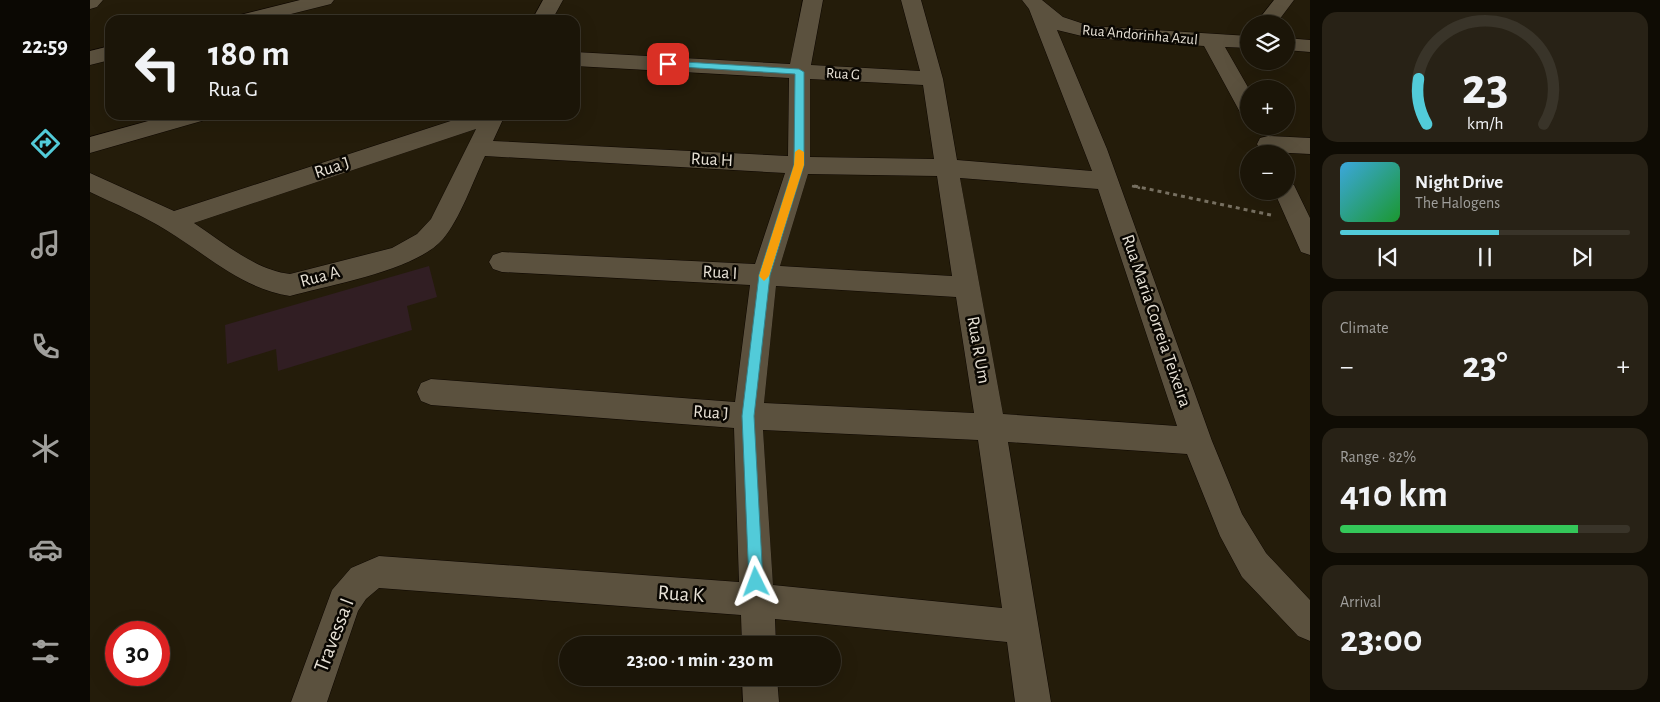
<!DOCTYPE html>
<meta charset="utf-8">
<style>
body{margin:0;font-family:"Alegreya Sans",sans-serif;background:#282216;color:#f1f3f6;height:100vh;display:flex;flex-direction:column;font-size:19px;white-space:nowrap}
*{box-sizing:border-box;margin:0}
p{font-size:16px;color:#a09f9c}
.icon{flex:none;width:28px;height:28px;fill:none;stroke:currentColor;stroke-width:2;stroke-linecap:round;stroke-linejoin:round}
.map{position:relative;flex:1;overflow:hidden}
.details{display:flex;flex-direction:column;gap:12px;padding:12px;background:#0f0c04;width:350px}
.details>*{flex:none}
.hud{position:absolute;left:15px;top:15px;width:475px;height:105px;border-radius:15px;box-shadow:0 5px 20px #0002,0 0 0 1px #393429;background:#1b1508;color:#f1f3f6;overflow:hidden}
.fabs{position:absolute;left:1150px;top:15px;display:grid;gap:10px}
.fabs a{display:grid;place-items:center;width:55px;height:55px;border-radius:50%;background:#1b1508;box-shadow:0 5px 20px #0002,0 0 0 1px #393429;font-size:25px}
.speed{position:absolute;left:15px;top:621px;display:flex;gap:10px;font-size:25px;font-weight:700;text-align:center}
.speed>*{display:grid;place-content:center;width:65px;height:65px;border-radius:50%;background:#1b1508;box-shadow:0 5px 20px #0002,0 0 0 1px #393429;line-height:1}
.speed .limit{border:8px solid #d22;background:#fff;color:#111}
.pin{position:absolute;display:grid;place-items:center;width:42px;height:42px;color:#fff;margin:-21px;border-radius:10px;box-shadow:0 2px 8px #0006}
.me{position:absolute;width:55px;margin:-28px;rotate:357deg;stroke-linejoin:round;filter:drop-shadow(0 0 4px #0008)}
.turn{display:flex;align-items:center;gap:18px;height:105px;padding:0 20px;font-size:22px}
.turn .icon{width:65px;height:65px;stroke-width:2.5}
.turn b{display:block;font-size:35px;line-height:42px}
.big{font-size:38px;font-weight:700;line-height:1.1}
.details .card{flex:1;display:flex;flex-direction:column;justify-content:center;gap:8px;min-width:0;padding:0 18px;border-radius:15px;background:#282216}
.details .dial{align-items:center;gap:0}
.dial svg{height:130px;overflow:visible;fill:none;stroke:#393429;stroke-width:7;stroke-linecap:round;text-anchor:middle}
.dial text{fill:#f1f3f6;stroke:none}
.song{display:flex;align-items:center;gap:15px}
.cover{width:60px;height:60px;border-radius:8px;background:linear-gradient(135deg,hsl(200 70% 55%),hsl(130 70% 35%))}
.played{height:5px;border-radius:2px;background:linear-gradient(90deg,#52cbd9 55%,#393429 55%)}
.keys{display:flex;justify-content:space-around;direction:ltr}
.heat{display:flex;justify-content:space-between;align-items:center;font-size:28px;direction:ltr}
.charge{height:8px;border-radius:4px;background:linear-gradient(90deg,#34c759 82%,#393429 0)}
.trip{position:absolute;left:469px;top:636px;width:282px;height:50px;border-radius:25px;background:#1b1508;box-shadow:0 5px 20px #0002,0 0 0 1px #393429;font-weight:700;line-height:50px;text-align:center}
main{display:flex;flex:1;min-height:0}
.menu{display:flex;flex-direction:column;width:90px;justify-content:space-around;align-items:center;background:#0b0803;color:#a09f9c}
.menu .icon{width:35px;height:35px}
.menu .current{color:#52cbd9}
.menu b{font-size:22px;color:#f1f3f6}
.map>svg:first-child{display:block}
.education{fill:#311e23}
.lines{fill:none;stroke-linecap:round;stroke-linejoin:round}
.minor-casing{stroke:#0d0600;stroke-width:1}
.path-far1{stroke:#777061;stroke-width:2.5;stroke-dasharray:3 3;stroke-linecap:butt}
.path{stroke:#777061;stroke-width:3;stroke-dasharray:4 4;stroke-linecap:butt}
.minor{fill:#5b513e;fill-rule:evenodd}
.route{fill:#52cbd9;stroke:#35848d}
.slow{fill:#f59e0b}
.labels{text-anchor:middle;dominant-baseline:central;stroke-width:5;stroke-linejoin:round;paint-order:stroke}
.far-street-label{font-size:15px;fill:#e6e0d5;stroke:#0a0702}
.street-label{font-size:18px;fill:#e6e0d5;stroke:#0a0702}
.near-street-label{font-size:21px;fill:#e6e0d5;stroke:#0a0702}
</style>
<main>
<nav class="menu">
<b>22:59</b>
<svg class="icon current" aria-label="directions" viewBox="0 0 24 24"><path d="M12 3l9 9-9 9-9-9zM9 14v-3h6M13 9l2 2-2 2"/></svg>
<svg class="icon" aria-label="music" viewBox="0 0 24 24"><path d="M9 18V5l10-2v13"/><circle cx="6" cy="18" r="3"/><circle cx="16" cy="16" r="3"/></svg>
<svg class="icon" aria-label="phone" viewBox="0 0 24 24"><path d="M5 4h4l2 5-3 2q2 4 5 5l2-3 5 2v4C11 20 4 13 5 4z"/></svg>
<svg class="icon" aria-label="climate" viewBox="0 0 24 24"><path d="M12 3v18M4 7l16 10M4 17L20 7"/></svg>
<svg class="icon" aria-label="car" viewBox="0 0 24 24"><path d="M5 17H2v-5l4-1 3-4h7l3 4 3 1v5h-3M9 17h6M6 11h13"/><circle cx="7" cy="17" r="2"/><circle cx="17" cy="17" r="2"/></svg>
<svg class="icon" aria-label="filters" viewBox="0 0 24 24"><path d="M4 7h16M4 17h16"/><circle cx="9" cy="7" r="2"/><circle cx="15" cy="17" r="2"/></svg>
</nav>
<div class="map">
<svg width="1220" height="702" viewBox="0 0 1220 702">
<rect width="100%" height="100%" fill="#241c0a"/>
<path class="education" d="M339,266L347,297L317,306L322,330L188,371L186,349L137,364L135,325Z"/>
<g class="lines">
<g class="minor-casing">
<path id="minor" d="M0,0H13L7,7L0,9Z
M210,0H244L241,4L177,20H143L146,16Z
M453,0H473L462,20H442Z
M713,0H733L721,65L830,71L811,0H831L853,79L867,160L1002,171L939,9L932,0H952L973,17L1000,26L1159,36V48L1135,47L1159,89V116L1151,114L1114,46L1000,38L967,30L1017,149L1122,441L1152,514L1176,553L1220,600V641L1208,636L1152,577L1130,536L1097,454L918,442L961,702H925L917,642L685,619L686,645H652L651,615L289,588L276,599L268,611L237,702H201L242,590L261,568L289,556L649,582L644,428L341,405L331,401L327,392L331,383L341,379L645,402L660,285L412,272L403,269L399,262L403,255L412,252L665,264L695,173L395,156C383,181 370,219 353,239C327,270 240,285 200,296C152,289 116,254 76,230C52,215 25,204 0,192V173L84,211L379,115H415L403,141L698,156L699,78L485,66V52L700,64ZM720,79L833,85L844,159L720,157ZM386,129L341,219L327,234L302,248L200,274C165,270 133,242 104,223ZM718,174L847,176L862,276L690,266ZM870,178L1008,189L1087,426L913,414ZM686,286L866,297L884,413L674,403ZM673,430L888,440L912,608L683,585Z
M1184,0H1204L1186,24H1165Z
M1196,38L1220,40V52L1196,50Z
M20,46V60L0,65V51Z
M80,115H118L115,120L0,153V137Z
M1178,136L1220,138V154L1178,152L1170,150L1167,144L1170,138Z
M1196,182L1204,185L1220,218V255L1211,252L1184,191H1196Z
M652,678H687L689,702H653Z"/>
</g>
<path class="path-far1" d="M1042,186L1050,188"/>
<path class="path" d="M1044,186L1181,215"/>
<use href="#minor" class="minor"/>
</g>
<path class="route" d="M578,61L709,69L714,72V165L680,275L664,416L673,582L671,587L666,589L661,587L659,582L652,416L669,275L704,165L705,74L575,66L574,64Z"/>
<path class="slow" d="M709,149L714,152V165L679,276L674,281L669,276L704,165L705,152Z"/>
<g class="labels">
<g class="far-street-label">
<text transform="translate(1050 35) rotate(5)">Rua Andorinha Azul</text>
<text transform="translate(753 74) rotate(3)">Rua G</text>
</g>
<g class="street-label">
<text transform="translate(622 160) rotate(3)">Rua H</text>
<text transform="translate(242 168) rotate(-18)">Rua J</text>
<text transform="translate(630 273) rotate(3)">Rua I</text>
<text transform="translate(230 277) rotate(-15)">Rua A</text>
<text transform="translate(1066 321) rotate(71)">Rua Maria Correia Teixeira</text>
<text transform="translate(888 350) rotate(80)">Rua R Um</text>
<text transform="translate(621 413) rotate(4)">Rua J</text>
</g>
<g class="near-street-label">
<text transform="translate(591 594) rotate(4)">Rua K</text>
<text transform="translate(244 635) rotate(-69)">Travessa I</text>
</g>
</g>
</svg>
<div class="fabs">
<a><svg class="icon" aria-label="layers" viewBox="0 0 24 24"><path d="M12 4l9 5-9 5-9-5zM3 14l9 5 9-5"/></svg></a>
<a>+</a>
<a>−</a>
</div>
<div class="speed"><div class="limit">30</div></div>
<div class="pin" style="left:578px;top:64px;background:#d93025"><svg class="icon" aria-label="arrive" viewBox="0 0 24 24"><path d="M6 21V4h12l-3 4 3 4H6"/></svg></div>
<svg class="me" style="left:666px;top:582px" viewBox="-20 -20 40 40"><path d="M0-17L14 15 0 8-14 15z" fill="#52cbd9" stroke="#fff" stroke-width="4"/></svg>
<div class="trip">23:00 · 1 min · 230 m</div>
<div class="hud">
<div class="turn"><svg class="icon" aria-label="left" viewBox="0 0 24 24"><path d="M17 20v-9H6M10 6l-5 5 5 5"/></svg><div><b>180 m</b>Rua G</div></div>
</div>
</div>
<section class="details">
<div class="card dial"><svg viewBox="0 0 100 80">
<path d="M14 69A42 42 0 1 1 86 69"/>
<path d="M14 69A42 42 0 0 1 9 41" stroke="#52cbd9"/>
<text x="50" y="56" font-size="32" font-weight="700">23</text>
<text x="50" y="72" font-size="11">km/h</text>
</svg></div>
<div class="card">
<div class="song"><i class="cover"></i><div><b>Night Drive</b><p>The Halogens</p></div></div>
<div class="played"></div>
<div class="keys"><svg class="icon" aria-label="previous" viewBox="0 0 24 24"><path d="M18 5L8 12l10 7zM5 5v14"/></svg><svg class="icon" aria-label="pause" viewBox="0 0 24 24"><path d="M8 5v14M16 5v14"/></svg><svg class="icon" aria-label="next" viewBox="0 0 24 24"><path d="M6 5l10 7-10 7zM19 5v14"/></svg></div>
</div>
<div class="card"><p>Climate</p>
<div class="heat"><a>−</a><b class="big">23°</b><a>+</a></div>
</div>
<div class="card"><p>Range · 82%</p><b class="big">410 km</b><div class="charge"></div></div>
<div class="card"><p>Arrival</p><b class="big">23:00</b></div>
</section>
</main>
